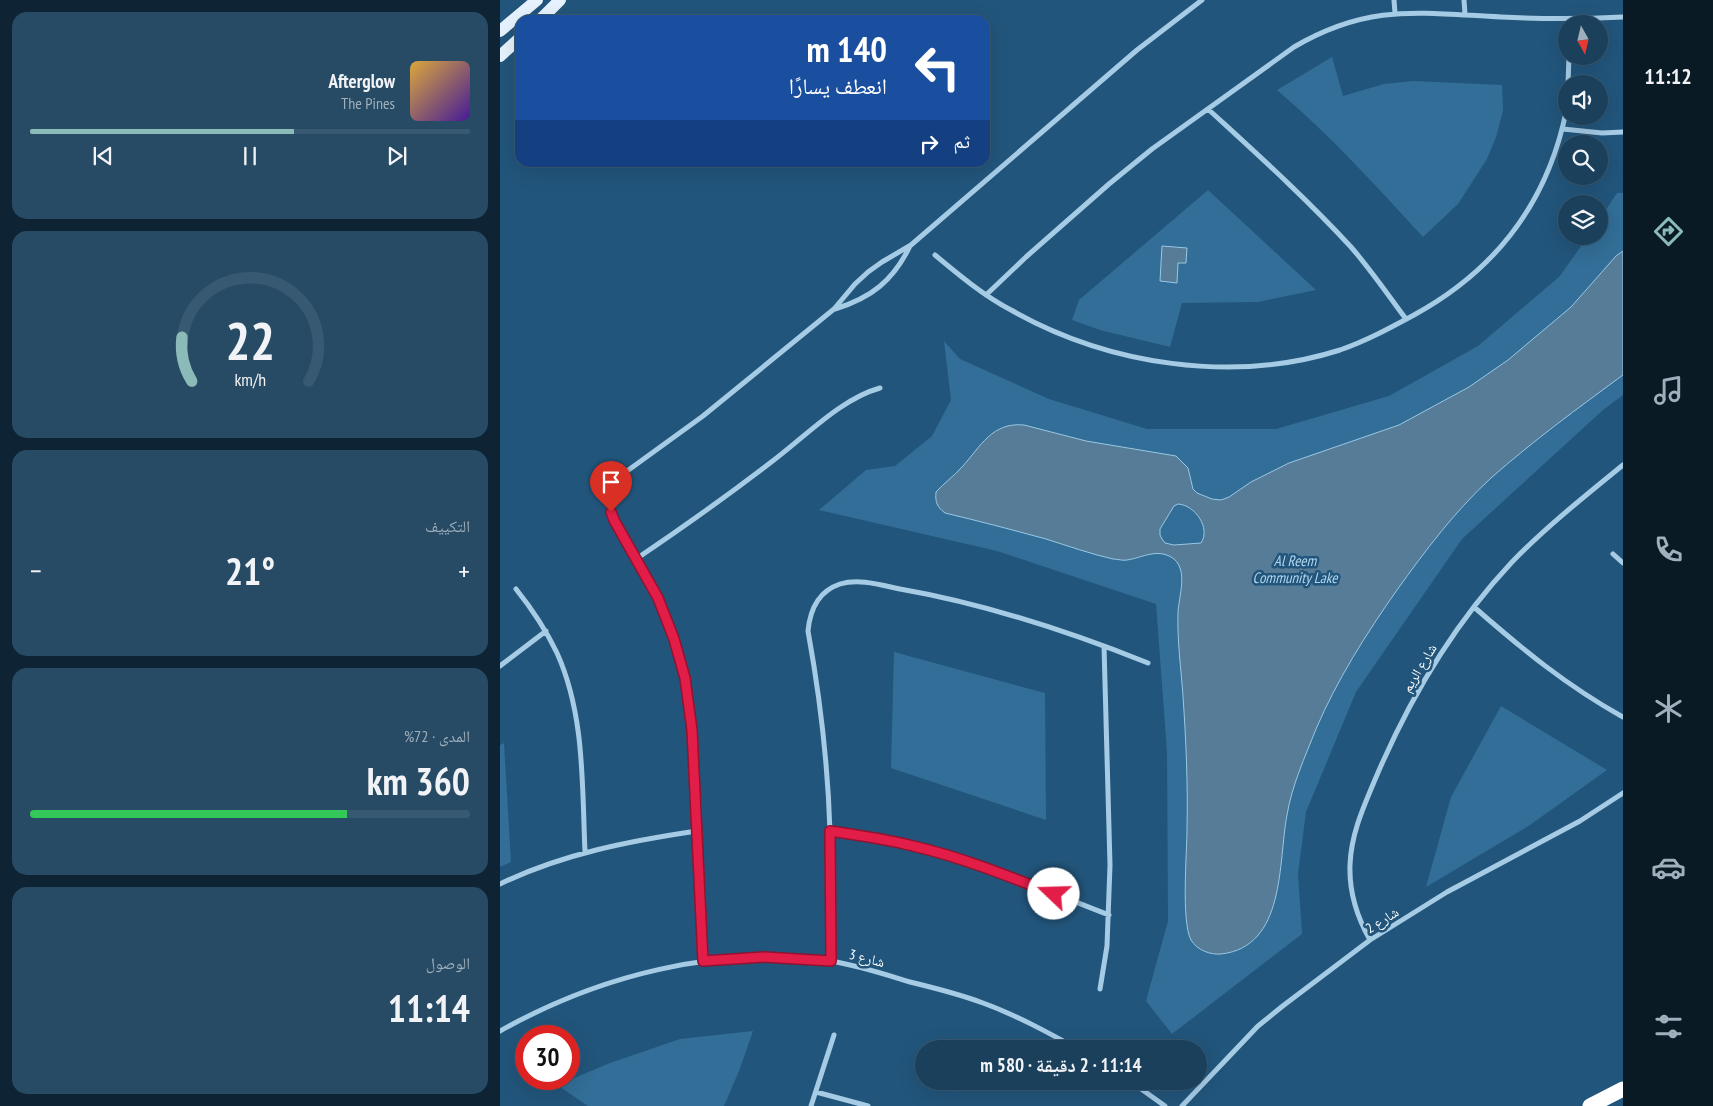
<!DOCTYPE html>
<html lang="ar">
<meta charset="utf-8">
<style>
body{margin:0;font-family:"PT Sans Narrow","Noto Naskh Arabic",sans-serif;background:#274b65;color:#f1f3f6;direction:rtl;height:100vh;display:flex;flex-direction:column;font-size:19px;white-space:nowrap}
*{box-sizing:border-box;margin:0}
p{font-size:16px;color:#9fafbb}
.icon{flex:none;width:28px;height:28px;fill:none;stroke:currentColor;stroke-width:2;stroke-linecap:round;stroke-linejoin:round}
.map{position:relative;flex:1;overflow:hidden;direction:ltr}
.details{display:flex;flex-direction:column;gap:12px;padding:12px;background:#0e2333;width:500px}
.details>*{flex:none}
.banner{position:absolute;left:15px;top:15px;width:475px;height:152px;border-radius:15px;box-shadow:0 5px 20px #0002,0 0 0 1px #385972;direction:rtl;background:#1a4fa0;color:#fff;overflow:hidden}
.needle{width:32px;rotate:172deg}
.fabs{position:absolute;left:1058px;top:15px;display:grid;gap:10px}
.fabs a{display:grid;place-items:center;width:50px;height:50px;border-radius:50%;background:#1a405c;box-shadow:0 5px 20px #0002,0 0 0 1px #385972;font-size:25px}
.speed{position:absolute;left:15px;top:1025px;display:flex;gap:10px;font-size:25px;font-weight:700;text-align:center}
.speed>*{display:grid;place-content:center;width:65px;height:65px;border-radius:50%;background:#1a405c;box-shadow:0 5px 20px #0002,0 0 0 1px #385972;line-height:1}
.speed .limit{border:8px solid #d22;background:#fff;color:#111}
.pin{position:absolute;display:grid;place-items:center;width:42px;height:42px;color:#fff;margin:-51px -21px;border-radius:50% 50% 50% 0;rotate:-45deg;box-shadow:0 0 5px #0007}
.pin .icon{rotate:45deg}
.me{position:absolute;width:55px;margin:-28px;rotate:291deg;stroke-linejoin:round;filter:drop-shadow(0 0 4px #0008)}
.turn{display:flex;align-items:center;gap:18px;height:105px;padding:0 20px;font-size:22px}
.turn .icon{width:65px;height:65px;stroke-width:2.5}
.turn b{display:block;font-size:35px;line-height:42px}
.then{display:flex;align-items:center;height:48px;padding:0 20px;background:#0003;gap:10px;font-size:19px}
.big{font-size:38px;font-weight:800;line-height:1.1}
.details .card{flex:1;display:flex;flex-direction:column;justify-content:center;gap:8px;min-width:0;padding:0 18px;border-radius:15px;background:#274b65}
.details .dial{align-items:center;gap:0}
.dial svg{height:130px;overflow:visible;fill:none;stroke:#385972;stroke-width:7;stroke-linecap:round;text-anchor:middle}
.dial text{fill:#f1f3f6;stroke:none}
.song{display:flex;align-items:center;gap:15px}
.cover{width:60px;height:60px;border-radius:8px;background:linear-gradient(135deg,hsl(40 70% 55%),hsl(260 70% 35%))}
.played{height:5px;border-radius:2px;background:linear-gradient(90deg,#8bbbb9 60%,#385972 60%)}
.keys{display:flex;justify-content:space-around;direction:ltr}
.heat{display:flex;justify-content:space-between;align-items:center;font-size:28px;direction:ltr}
.charge{height:8px;border-radius:4px;background:linear-gradient(90deg,#34c759 72%,#385972 0)}
.trip{position:absolute;left:415px;top:1040px;width:292px;height:50px;border-radius:25px;background:#1a405c;box-shadow:0 5px 20px #0002,0 0 0 1px #385972;font-weight:800;line-height:50px;text-align:center;direction:rtl}
main{display:flex;flex:1;min-height:0}
.dock{display:flex;flex-direction:column;width:90px;justify-content:space-around;align-items:center;background:#0a1a25;color:#9fafbb}
.dock .icon{width:35px;height:35px}
.dock .selected{color:#8bbbb9}
.dock b{font-size:22px;color:#f1f3f6}
.map>svg:first-child{display:block}
.green{fill:#326e97}
.water{fill:#567c97;stroke:#99c8e6;fill-rule:evenodd}
.lines{fill:none;stroke-linecap:round;stroke-linejoin:round}
.street{stroke:#a5cbe5;stroke-width:5}
.primary{stroke:#e6f2fd;stroke-width:12}
.highway{stroke:#fff;stroke-width:15}
.route-casing{stroke:#92132f;stroke-width:12}
.route{stroke:#e11d48;stroke-width:9}
.labels{text-anchor:middle;dominant-baseline:central;stroke-width:5;stroke-linejoin:round;paint-order:stroke}
.street-label{font-size:14px;fill:#fff;stroke:#22557b}
.water-label{font-size:15px;font-style:italic;fill:#b0d5ed;stroke:#22557b}
</style>
<main>
<nav class="dock">
<b>11:12</b>
<svg class="icon selected" aria-label="directions" viewBox="0 0 24 24"><path d="M12 3l9 9-9 9-9-9zM9 14v-3h6M13 9l2 2-2 2"/></svg>
<svg class="icon" aria-label="music" viewBox="0 0 24 24"><path d="M9 18V5l10-2v13"/><circle cx="6" cy="18" r="3"/><circle cx="16" cy="16" r="3"/></svg>
<svg class="icon" aria-label="phone" viewBox="0 0 24 24"><path d="M5 4h4l2 5-3 2q2 4 5 5l2-3 5 2v4C11 20 4 13 5 4z"/></svg>
<svg class="icon" aria-label="climate" viewBox="0 0 24 24"><path d="M12 3v18M4 7l16 10M4 17L20 7"/></svg>
<svg class="icon" aria-label="car" viewBox="0 0 24 24"><path d="M5 17H2v-5l4-1 3-4h7l3 4 3 1v5h-3M9 17h6M6 11h13"/><circle cx="7" cy="17" r="2"/><circle cx="17" cy="17" r="2"/></svg>
<svg class="icon" aria-label="filters" viewBox="0 0 24 24"><path d="M4 7h16M4 17h16"/><circle cx="9" cy="7" r="2"/><circle cx="15" cy="17" r="2"/></svg>
</nav>
<div class="map">
<svg width="1123" height="1106" viewBox="0 0 1123 1106">
<rect width="100%" height="100%" fill="#22557b"/>
<path class="green" d="M832,57L843,96L884,84L913,81L1002,85L1003,111L996,137L987,159L958,204L923,237C876,186 830,135 777,90Z
M708,190L816,290L758,302L682,303L670,347L600,330L572,320L579,300Z
M1117,193H1123V395L1103,410L962,539L856,692L806,812L798,873L802,934L672,1034L646,1001L668,921L667,752L656,604L497,551L319,510L366,470L395,466L432,436L451,400L444,341L460,359L549,399L647,429H776L889,396L978,346L1060,276L1088,236H1099V220Z
M394,652L545,693L546,820L391,768Z
M1001,706L1107,770L1030,825L926,887L951,797Z
M4,743L11,862L0,867V745Z
M253,1031L239,1071L224,1106H88L57,1085L110,1063L180,1039Z"/>
<path class="water" d="M662,246L687,248L686,263H678L677,283L660,281Z
M1123,251V375C1078,408 1033,441 991,478C955,511 925,551 897,590C866,634 837,680 816,729C805,757 792,785 787,815C778,862 786,947 721,954C710,955 697,950 691,940C681,921 687,852 687,829C688,784 686,740 683,696C681,668 677,640 678,612C679,596 688,571 674,559C658,547 642,558 627,560C624,561 617,559 613,559C591,554 568,546 546,539C513,530 479,521 445,513C437,507 435,502 436,492C444,483 454,476 462,467C481,446 492,422 524,425L586,441L676,456L688,468L693,489L697,493L712,499L721,500L729,497L751,482L789,463L899,425L969,387L1008,360L1071,307L1116,256ZM678,504C695,505 711,528 701,543L674,545L665,543L662,539L660,535V529L674,506Z"/>
<g class="lines">
<path class="street" d="M894,0L895,13
M964,0L965,14
M1068,84L1069,56
M708,109C757,154 806,198 851,247C871,270 888,295 906,319
M1063,129L1102,133L1123,132
M435,255C459,275 483,295 511,310C608,365 733,384 840,350C866,341 890,328 914,315C996,270 1047,204 1066,112
M486,295L526,257L609,184L652,149L794,47C869,3 919,13 1001,17C1041,19 1082,19 1123,17
M335,309C371,298 393,281 410,246
M1113,554L1123,563
M136,559C182,528 227,496 270,463C304,438 340,399 380,388
M16,589C32,609 46,630 57,653C85,715 82,786 85,852
M974,607C1022,649 1067,686 1123,717
M0,666L46,631
M330,831C358,835 386,839 413,846C480,862 544,890 609,915
M0,884C62,854 129,841 197,831
M870,940C857,917 849,892 850,865C851,835 863,808 874,782C908,701 952,626 1012,562C1046,527 1085,496 1123,465
M203,961L192,730L188,697L180,658L167,619L153,587L114,520L111,513L110,505L112,490L118,479L123,474L203,416L334,309L355,284L368,272L382,262L411,245L637,50L702,0
M331,961C330,918 331,875 330,832C328,765 320,697 308,631C310,610 319,591 340,584C359,578 381,585 400,589C486,604 568,631 648,663
M600,989L607,946L610,865L604,646
M0,1031C100,975 215,946 330,961C357,965 384,974 410,982C435,988 459,994 483,1003C516,1015 547,1032 578,1049
M630,1081L665,1106
M316,1092L368,1106
M311,1106L334,1035
M682,1106L758,1026L784,1005L870,940L947,892L1080,821L1123,793"/>
<path class="primary" d="M40,20L60,0
M0,31L37,0
M0,56L20,38"/>
<path class="highway" d="M1090,1106L1123,1089"/>
</g>
<g class="lines">
<g class="route-casing">
<path id="route" d="M111,512L114,520L158,598L174,639L185,678L192,730L203,961L264,957L331,961L330,831C358,835 386,839 413,846C461,857 508,876 554,894"/>
</g>
<use href="#route" class="route"/>
</g>
<g class="labels">
<g class="street-label">
<text transform="translate(919 668) rotate(-59)">شارع الريم</text>
<text transform="translate(882 920) rotate(-32)">شارع 2</text>
<text transform="translate(367 958) rotate(14)">شارع 3</text>
</g>
<g class="water-label">
<text x="795" y="560">Al Reem<tspan x="795" dy="17">Community Lake</tspan></text>
</g>
</g>
</svg>
<div class="fabs">
<a><svg class="needle" viewBox="-14 -14 28 28"><path d="M0-13l5 13h-10z" fill="#e53935"/><path d="M0 13l5-13h-10z" fill="#9fafbb"/></svg></a>
<a><svg class="icon" aria-label="sound" viewBox="0 0 24 24"><path d="M4 9h4l5-4v14l-5-4H4zM17 9q2 3 0 6"/></svg></a>
<a><svg class="icon" aria-label="search" viewBox="0 0 24 24"><circle cx="10" cy="10" r="6"/><path d="M15 15l6 6"/></svg></a>
<a><svg class="icon" aria-label="layers" viewBox="0 0 24 24"><path d="M12 4l9 5-9 5-9-5zM3 14l9 5 9-5"/></svg></a>
</div>
<div class="speed"><div class="limit">30</div></div>
<div class="pin" style="left:111px;top:512px;background:#d93025"><svg class="icon" aria-label="arrive" viewBox="0 0 24 24"><path d="M6 21V4h12l-3 4 3 4H6"/></svg></div>
<svg class="me" style="left:554px;top:894px" viewBox="-20 -20 40 40"><circle r="19" fill="#fff"/><path d="M0-13L10 11 0 6-10 11z" fill="#e11d48"/></svg>
<div class="trip">11:14 · 2 دقيقة · 580 m</div>
<div class="banner">
<div class="turn"><svg class="icon" aria-label="left" viewBox="0 0 24 24"><path d="M17 20v-9H6M10 6l-5 5 5 5"/></svg><div><b>140 m</b>انعطف يسارًا</div></div>
<div class="then">ثم<svg class="icon" aria-label="right" viewBox="0 0 24 24"><path d="M7 20v-9h11M14 6l5 5-5 5"/></svg></div>
</div>
</div>
<section class="details">
<div class="card">
<div class="song"><i class="cover"></i><div><b>Afterglow</b><p>The Pines</p></div></div>
<div class="played"></div>
<div class="keys"><svg class="icon" aria-label="previous" viewBox="0 0 24 24"><path d="M18 5L8 12l10 7zM5 5v14"/></svg><svg class="icon" aria-label="pause" viewBox="0 0 24 24"><path d="M8 5v14M16 5v14"/></svg><svg class="icon" aria-label="next" viewBox="0 0 24 24"><path d="M6 5l10 7-10 7zM19 5v14"/></svg></div>
</div>
<div class="card dial"><svg viewBox="0 0 100 80">
<path d="M14 69A42 42 0 1 1 86 69"/>
<path d="M14 69A42 42 0 0 1 8 42" stroke="#8bbbb9"/>
<text x="50" y="56" font-size="32" font-weight="700">22</text>
<text x="50" y="72" font-size="11">km/h</text>
</svg></div>
<div class="card"><p>التكييف</p>
<div class="heat"><a>−</a><b class="big">21°</b><a>+</a></div>
</div>
<div class="card"><p>المدى · 72%</p><b class="big">360 km</b><div class="charge"></div></div>
<div class="card"><p>الوصول</p><b class="big">11:14</b></div>
</section>
</main>
